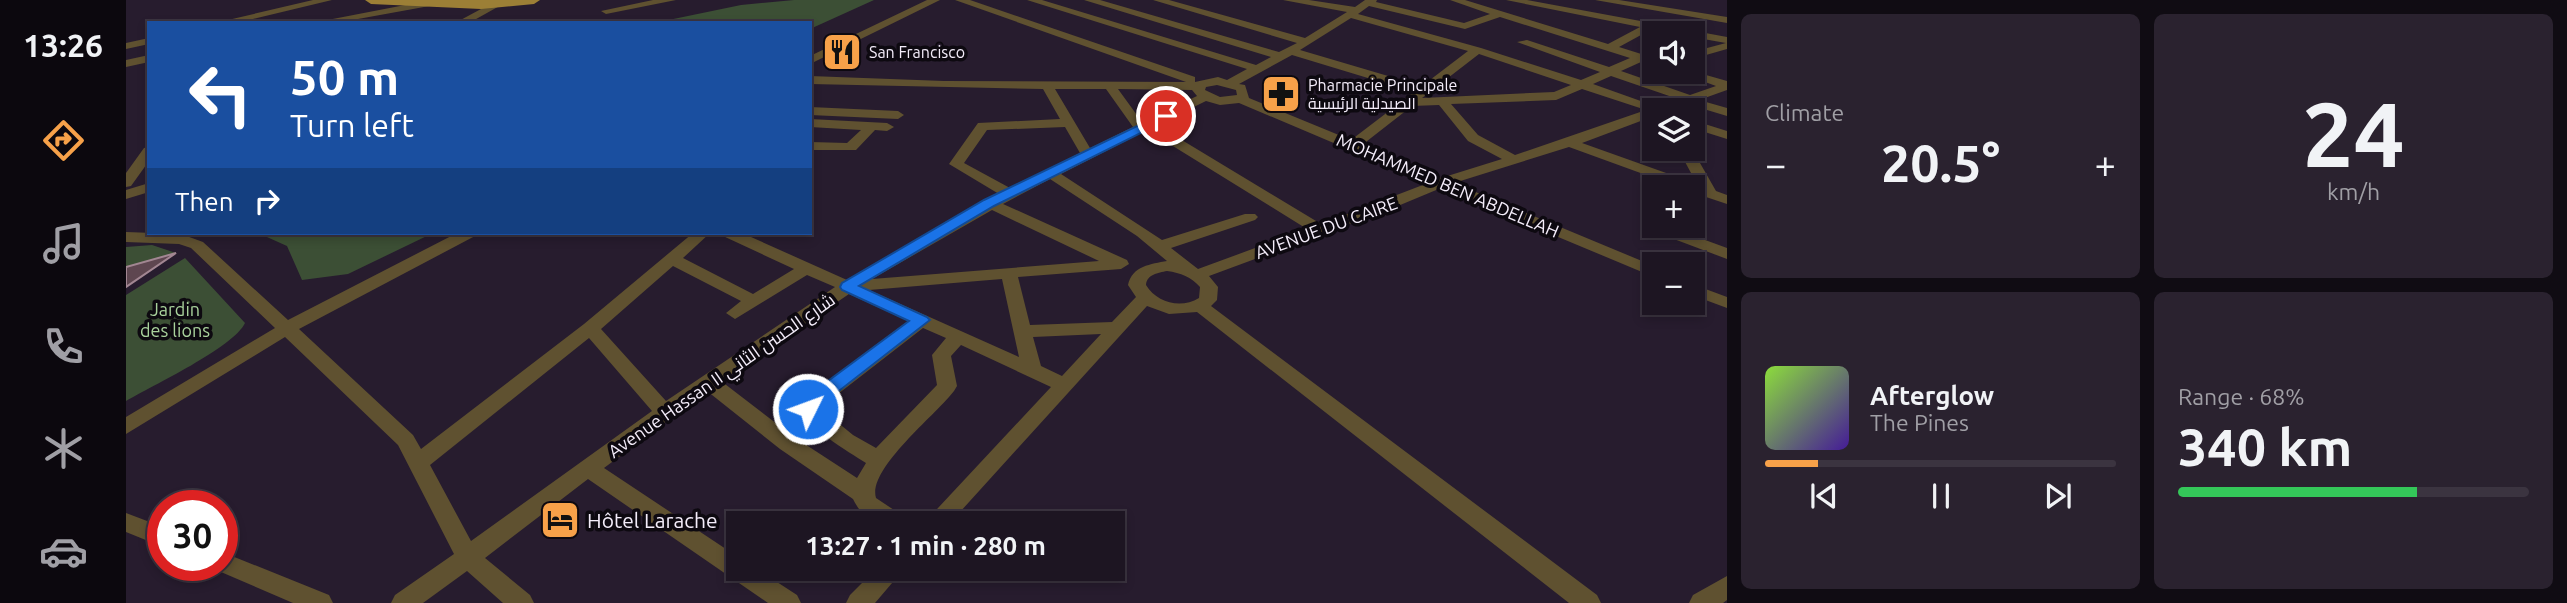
<!DOCTYPE html>
<meta charset="utf-8">
<style>
body{margin:0;font-family:Ubuntu,Cairo,sans-serif;background:#2a222f;color:#f1f3f6;height:100vh;display:flex;flex-direction:column;font-size:26px;white-space:nowrap}
*{box-sizing:border-box;margin:0}
p{font-size:23px;color:#a09fa5}
.icon{flex:none;width:38px;height:38px;fill:none;stroke:currentColor;stroke-width:2;stroke-linecap:round;stroke-linejoin:round}
.map{position:relative;flex:1;overflow:hidden}
.drawer{display:flex;flex-direction:column;gap:14px;padding:14px;background:#100c13;width:840px}
.drawer>*{flex:none}
.banner{position:absolute;left:21px;top:21px;width:665px;height:214px;border-radius:0px;box-shadow:0 4px 10px #0003,0 0 0 2px #3b3440;background:#1a4fa0;color:#fff;overflow:hidden}
.buttons{position:absolute;left:1516px;top:21px;display:grid;gap:14px}
.buttons a{display:grid;place-items:center;width:63px;height:63px;border-radius:0px;background:#1d1522;box-shadow:0 4px 10px #0003,0 0 0 2px #3b3440;font-size:35px}
.speed{position:absolute;left:21px;top:490px;display:flex;gap:14px;font-size:35px;font-weight:700;text-align:center}
.speed>*{display:grid;place-content:center;width:91px;height:91px;border-radius:50%;background:#1d1522;box-shadow:0 4px 10px #0003,0 0 0 2px #3b3440;line-height:1}
.speed .limit{border:10px solid #d22;background:#fff;color:#111}
.pin{position:absolute;display:grid;place-items:center;width:60px;height:60px;color:#fff;margin:-30px;border:4px solid #fff;border-radius:50%;box-shadow:0 2px 7px #0007}
.me{position:absolute;width:77px;margin:-38px;rotate:48deg;stroke-linejoin:round;filter:drop-shadow(0 0 5px #0008)}
.turn{display:flex;align-items:center;gap:24px;height:147px;padding:0 28px;font-size:32px}
.turn .icon{width:91px;height:91px;stroke-width:2.5}
.turn b{display:block;font-size:49px;line-height:60px}
.then{display:flex;align-items:center;height:66px;padding:0 28px;background:#0003;gap:14px;font-size:26px}
.big{font-size:52px;font-weight:600;line-height:1.1}
.drawer .tile{flex:1;display:flex;flex-direction:column;justify-content:center;gap:10px;min-width:0;padding:0 24px;border-radius:10px;background:#2a222f}
.drawer .dial{align-items:center;gap:0}
.dial b{font-size:91px;line-height:1}
.song{display:flex;align-items:center;gap:21px}
.cover{width:84px;height:84px;border-radius:10px;background:linear-gradient(135deg,hsl(90 70% 55%),hsl(260 70% 35%))}
.played{height:7px;border-radius:4px;background:linear-gradient(90deg,#f7a149 15%,#3b3440 15%)}
.keys{display:flex;justify-content:space-around;direction:ltr}
.heat{display:flex;justify-content:space-between;align-items:center;font-size:38px;direction:ltr}
.charge{height:10px;border-radius:5px;background:linear-gradient(90deg,#34c759 68%,#3b3440 0)}
.drawer .tiles{flex:1;display:grid;gap:14px;grid-template-columns:repeat(2,1fr)}
.trip{position:absolute;left:600px;top:511px;width:399px;height:70px;border-radius:0px;background:#1d1522;box-shadow:0 4px 10px #0003,0 0 0 2px #3b3440;font-weight:600;line-height:70px;text-align:center}
main{display:flex;flex:1;min-height:0}
.tab-bar{display:flex;flex-direction:column;width:126px;justify-content:space-around;align-items:center;background:#0c080e;color:#a09fa5}
.tab-bar .icon{width:49px;height:49px}
.tab-bar .current{color:#f7a149}
.tab-bar b{font-size:32px;color:#f1f3f6}
.map>svg:first-child{display:block}
.green{fill:#3c4f35}
.building{fill:#5e4650;stroke:#a28692;stroke-width:2}
.lines{fill:none;stroke-linecap:round;stroke-linejoin:round}
.minor{fill:#5f5130;fill-rule:evenodd}
.major{fill:#9c7f36;fill-rule:evenodd}
.route{fill:#1a73e8;stroke:#114b97;stroke-width:2}
.labels{text-anchor:middle;dominant-baseline:central;stroke-width:7;stroke-linejoin:round;paint-order:stroke}
.far-poi-label{font-size:16px;fill:#f4edfa;stroke:#0d0910;text-anchor:start}
.street-label{font-size:18px;fill:#f4edfa;stroke:#0d0910}
.park-label{font-size:18px;fill:#a9d29c;stroke:#0d0910}
.near-poi-label{font-size:21px;fill:#f4edfa;stroke:#0d0910;text-anchor:start}
</style>
<main>
<nav class="tab-bar">
<b>13:26</b>
<svg class="icon current" aria-label="directions" viewBox="0 0 24 24"><path d="M12 3l9 9-9 9-9-9zM9 14v-3h6M13 9l2 2-2 2"/></svg>
<svg class="icon" aria-label="music" viewBox="0 0 24 24"><path d="M9 18V5l10-2v13"/><circle cx="6" cy="18" r="3"/><circle cx="16" cy="16" r="3"/></svg>
<svg class="icon" aria-label="phone" viewBox="0 0 24 24"><path d="M5 4h4l2 5-3 2q2 4 5 5l2-3 5 2v4C11 20 4 13 5 4z"/></svg>
<svg class="icon" aria-label="climate" viewBox="0 0 24 24"><path d="M12 3v18M4 7l16 10M4 17L20 7"/></svg>
<svg class="icon" aria-label="car" viewBox="0 0 24 24"><path d="M5 17H2v-5l4-1 3-4h7l3 4 3 1v5h-3M9 17h6M6 11h13"/><circle cx="7" cy="17" r="2"/><circle cx="17" cy="17" r="2"/></svg>
</nav>
<div class="map">
<svg width="1601" height="603" viewBox="0 0 1601 603">
<rect width="100%" height="100%" fill="#271c2e"/>
<path class="green" d="M668,0H748L684,29V23H528L615,5Z
M132,233H307L222,274L176,280L161,246Z
M26,245L50,253L0,267V247Z
M59,258L119,323C108,347 26,386 0,401V295Z"/>
<path class="building" d="M50,253L0,287V267Z"/>
<g class="lines">
<path class="minor" d="M187,0H206L110,23H89Z
M305,0L310,3L309,5L210,23H186Z
M527,0H550L480,14L475,11Z
M801,0H814L684,64V56Z
M829,0H844L1069,77V82L1092,77L1101,80L1121,69L901,0H916L1130,65L1145,57L958,0H974L1153,52L1171,43L1027,0H1043L1179,38L1221,12L1157,0H1183L1229,7L1239,0H1251L1250,2L1338,23L1364,14L1324,0H1339L1482,44L1514,27L1380,0H1401L1601,37V49L1566,59V52L1600,43L1566,37V33L1526,29L1493,47L1528,58V65L1515,62L1495,71L1564,95L1590,86L1552,72L1566,71L1601,81V90L1573,100L1601,108V116L1561,104L1550,105L1548,102L1552,99L1485,76L1467,84L1540,110H1528V116L1456,143L1571,184L1552,149H1566L1590,191L1601,195V204L1568,193L1566,187H1553L1443,147L1328,183L1528,266V277L1315,188L1267,208L1083,276L1092,287L1091,300L1085,306L1471,595L1475,603H1443L1071,312L1043,314L1021,306L824,523H798L925,387L835,345L825,356L831,386L828,391C811,414 741,469 750,498L777,516L780,523C754,523 740,525 727,499L654,449L581,391L478,468L612,557V569H631L671,595L675,603H642L462,479L359,558L404,595L408,603H377L341,571L297,603H265L269,595L328,554L272,445L159,337L0,434V417L149,328L65,248L53,244L0,242V232L55,234L77,242L162,320L331,233H351L349,236L173,329L287,435L295,449L458,324L567,233H584L557,258L627,294L668,269L597,236L595,233H616L721,280L858,200L873,194L823,164L852,123L934,119L917,89L684,84V76L818,81L1060,82ZM1243,6L1339,29L1374,17L1504,58L1483,67L1401,40L1391,42L1474,72L1455,80L1355,48L1232,14ZM1225,18L1342,51L1296,86L1174,50ZM1353,54L1445,85L1428,92L1296,98ZM1166,55L1288,92L1225,140L1123,98L1119,85L1113,84ZM1091,85L1110,90L1111,95L1094,97L1079,90L1080,87ZM929,89H980L1007,127L964,148ZM992,89L1066,90L1071,96L1016,122ZM1456,89L1520,110L1389,155L1352,135L1325,104L1430,100ZM1080,101L1094,105L1113,103L1302,183L1195,224L1031,125ZM1313,105L1342,141L1376,159L1315,178L1236,145L1286,106ZM939,127L954,153L884,188L838,163L861,130ZM1021,130L1181,229L1072,269L1045,248L1129,220L1132,217L1129,214H1119L1036,240L935,174ZM924,179L1011,236L1041,261C1025,264 1006,266 1002,285L1010,297L986,322L904,325L892,277L995,269L1003,264L1001,260L877,204ZM866,210L973,261L746,279ZM547,266L615,301L600,313L609,319L681,275L709,287L540,401L475,329ZM1041,271C1055,273 1065,277 1074,287L1073,298C1055,309 1031,303 1020,285C1021,274 1032,273 1041,271ZM876,279L893,357L743,290ZM723,294L782,321L675,401L672,406C677,425 723,452 740,463L731,478L668,437L595,381ZM797,328L820,338L806,355L811,385L750,448L727,435L694,408ZM975,334L936,376L915,366L907,337ZM463,338L526,411L345,541L304,465Z
M1469,0H1493L1601,17V23Z
M368,2L377,4L343,23H329Z
M23,38V44L0,49V43Z
M23,55V62L0,67V60Z
M684,107L772,111L778,115L772,119L684,115Z
M684,119L761,123L768,127L761,131L749,130L730,150H684V142L721,143L735,130L684,127Z
M1566,120L1601,131V139L1566,128Z
M23,147V161L5,186L0,187V173L18,148Z
M23,183V192L0,199V190Z
M1528,223V226H1541L1601,248V259L1524,230L1522,227Z
M1566,284L1601,297V308L1566,295Z
M0,513L37,527V547L0,532Z
M96,552L203,595L207,603H167L88,569L86,565H96Z
M750,569H778L749,603H720L724,595Z
M1601,576V600L1597,603H1563L1567,595Z"/>
<path class="major" d="M239,0H414L408,4L355,9L245,4Z"/>
</g>
<path class="route" d="M1040,112L1045,113V118L868,206L733,286L801,317L804,320L691,408L689,414H676L672,406L675,401L783,321L716,290L714,287L716,283L858,200Z"/>
<defs>
<g id="restaurant-square" transform="scale(2.0125)"><rect x="-9" y="-9" width="18" height="18" rx="4" fill="#f7a149" stroke="#0d0910"/><path d="M-5-6h1v4h1v-4h1v4h1v-4h1v5L-1.5 .5V6h-2V.5L-5-1ZM5-6V6H3V1.5H1.5Q1.5-4 5-6Z" fill="#111"/></g>
<g id="pharmacy-square" transform="scale(2.0125)"><rect x="-9" y="-9" width="18" height="18" rx="4" fill="#f7a149" stroke="#0d0910"/><path d="M-2-6h4v4h4v4h-4v4h-4v-4h-4v-4h4Z" fill="#111"/></g>
<g id="hotel-square" transform="scale(2.0125)"><rect x="-9" y="-9" width="18" height="18" rx="4" fill="#f7a149" stroke="#0d0910"/><path d="M-6-4.5h1.5V1H6V5H4.5V3h-9V5H-6ZM-4 0a1.8 1.8 0 1 1 3.6 0ZM.5 0V-2.5h3Q6-2.5 6 0Z" fill="#111"/></g>
</defs>
<g fill-rule="evenodd">
<use href="#restaurant-square" x="716" y="52"/>
<use href="#pharmacy-square" x="1155" y="94"/>
<use href="#hotel-square" x="434" y="520"/>
</g>
<g class="labels">
<g class="far-poi-label">
<text x="743" y="52">San Francisco</text>
<text x="1182" y="85">Pharmacie Principale<tspan x="1182" dy="18">الصيدلية الرئيسية</tspan></text>
</g>
<g class="street-label">
<text transform="translate(1322 185) rotate(23)">MOHAMMED BEN ABDELLAH</text>
<text transform="translate(1200 227) rotate(-20)">AVENUE DU CAIRE</text>
<text transform="translate(595 375) rotate(-35)">Avenue Hassan II شارع الحسن الثاني</text>
</g>
<g class="park-label">
<text x="49" y="309">Jardin<tspan x="49" dy="21">des lions</tspan></text>
</g>
<g class="near-poi-label">
<text x="461" y="520">Hôtel Larache</text>
</g>
</g>
</svg>
<div class="buttons">
<a><svg class="icon" aria-label="sound" viewBox="0 0 24 24"><path d="M4 9h4l5-4v14l-5-4H4zM17 9q2 3 0 6"/></svg></a>
<a><svg class="icon" aria-label="layers" viewBox="0 0 24 24"><path d="M12 4l9 5-9 5-9-5zM3 14l9 5 9-5"/></svg></a>
<a>+</a>
<a>−</a>
</div>
<div class="speed"><div class="limit">30</div></div>
<div class="pin" style="left:1040px;top:116px;background:#d93025"><svg class="icon" aria-label="arrive" viewBox="0 0 24 24"><path d="M6 21V4h12l-3 4 3 4H6"/></svg></div>
<svg class="me" style="left:682px;top:409px" viewBox="-20 -20 40 40"><circle r="17" fill="#1a73e8" stroke="#fff" stroke-width="3"/><path d="M0-11L8 9 0 5-8 9z" fill="#fff"/></svg>
<div class="trip">13:27 · 1 min · 280 m</div>
<div class="banner">
<div class="turn"><svg class="icon" aria-label="left" viewBox="0 0 24 24"><path d="M17 20v-9H6M10 6l-5 5 5 5"/></svg><div><b>50 m</b>Turn left</div></div>
<div class="then">Then<svg class="icon" aria-label="right" viewBox="0 0 24 24"><path d="M7 20v-9h11M14 6l5 5-5 5"/></svg></div>
</div>
</div>
<section class="drawer">
<div class="tiles">
<div class="tile"><p>Climate</p>
<div class="heat"><a>−</a><b class="big">20.5°</b><a>+</a></div>
</div>
<div class="tile dial"><b>24</b><p>km/h</p></div>
<div class="tile">
<div class="song"><i class="cover"></i><div><b>Afterglow</b><p>The Pines</p></div></div>
<div class="played"></div>
<div class="keys"><svg class="icon" aria-label="previous" viewBox="0 0 24 24"><path d="M18 5L8 12l10 7zM5 5v14"/></svg><svg class="icon" aria-label="pause" viewBox="0 0 24 24"><path d="M8 5v14M16 5v14"/></svg><svg class="icon" aria-label="next" viewBox="0 0 24 24"><path d="M6 5l10 7-10 7zM19 5v14"/></svg></div>
</div>
<div class="tile"><p>Range · 68%</p><b class="big">340 km</b><div class="charge"></div></div>
</div>
</section>
</main>
